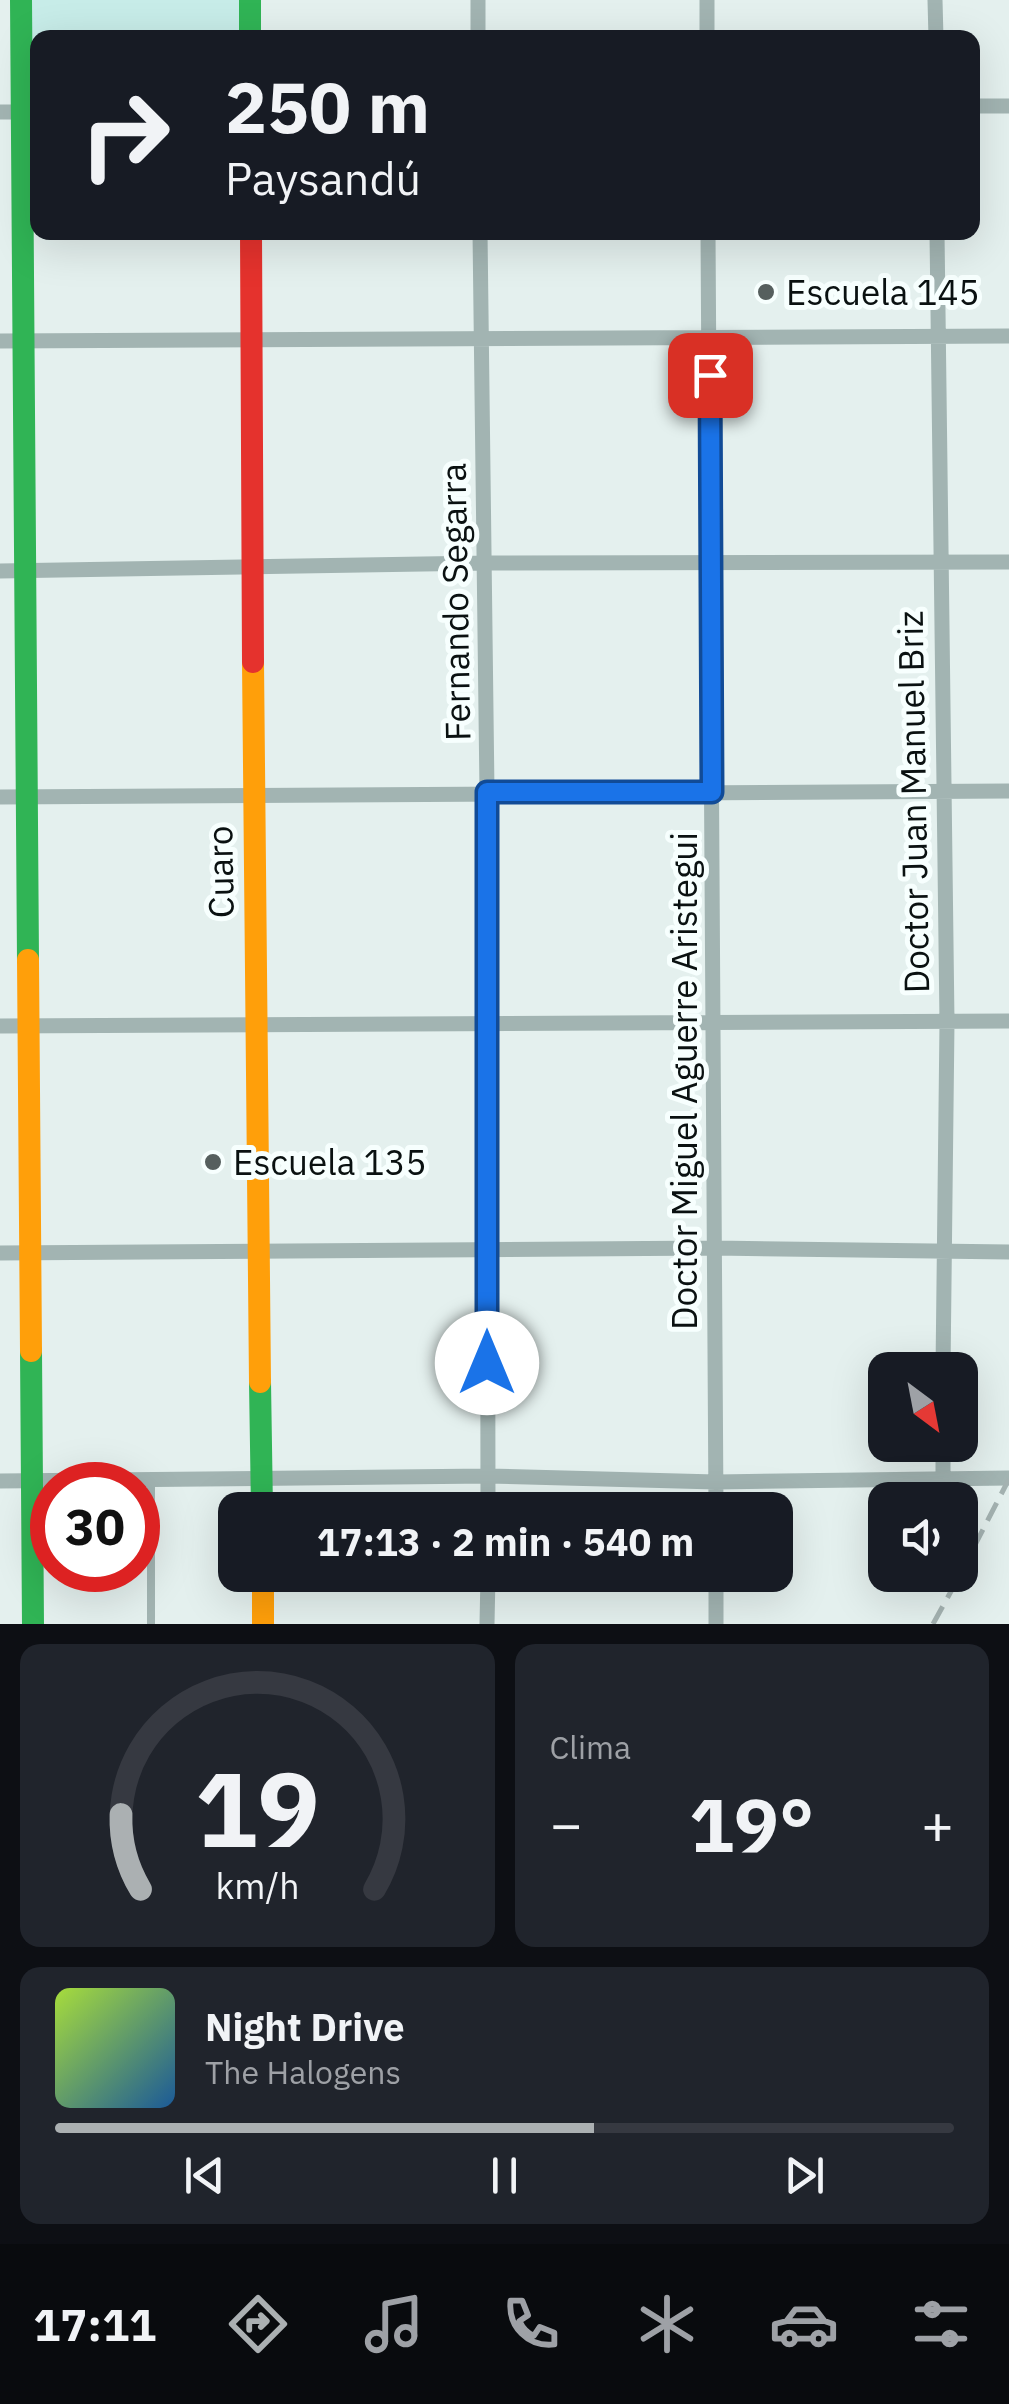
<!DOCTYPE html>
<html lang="es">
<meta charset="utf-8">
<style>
body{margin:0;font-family:"IBM Plex Sans",sans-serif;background:#20242c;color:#f1f3f6;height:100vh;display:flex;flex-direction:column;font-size:38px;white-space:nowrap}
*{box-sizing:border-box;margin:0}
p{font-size:32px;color:#9ea1a6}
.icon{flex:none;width:55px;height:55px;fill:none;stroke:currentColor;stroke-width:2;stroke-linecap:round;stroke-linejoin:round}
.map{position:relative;height:1624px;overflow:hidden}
.sheet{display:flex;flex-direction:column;gap:20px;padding:20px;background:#0d0f14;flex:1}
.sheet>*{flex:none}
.top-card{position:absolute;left:30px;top:30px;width:950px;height:210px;border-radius:20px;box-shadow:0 10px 40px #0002;background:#171b24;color:#f1f3f6;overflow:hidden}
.needle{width:65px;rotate:148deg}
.buttons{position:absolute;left:868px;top:1352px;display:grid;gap:20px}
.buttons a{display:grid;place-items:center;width:110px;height:110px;border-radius:20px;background:#171b24;box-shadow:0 10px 40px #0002;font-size:50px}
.speed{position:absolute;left:30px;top:1462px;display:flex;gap:20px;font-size:50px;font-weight:700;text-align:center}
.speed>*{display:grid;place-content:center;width:130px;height:130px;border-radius:50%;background:#171b24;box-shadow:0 10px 40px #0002;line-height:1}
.speed .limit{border:15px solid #d22;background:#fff;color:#111}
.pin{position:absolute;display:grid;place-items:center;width:85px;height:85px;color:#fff;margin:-42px;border-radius:20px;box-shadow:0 5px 15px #0006}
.me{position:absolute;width:110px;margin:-55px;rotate:0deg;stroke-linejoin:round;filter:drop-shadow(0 0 8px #0008)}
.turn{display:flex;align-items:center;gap:35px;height:210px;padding:0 30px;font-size:45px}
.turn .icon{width:130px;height:130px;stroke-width:2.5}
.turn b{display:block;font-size:70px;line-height:85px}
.big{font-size:75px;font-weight:700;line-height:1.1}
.sheet .card{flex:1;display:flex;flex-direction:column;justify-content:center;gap:15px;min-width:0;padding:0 35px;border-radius:20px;background:#20242c}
.sheet .dial{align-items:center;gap:0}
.dial svg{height:260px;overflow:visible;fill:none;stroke:#363941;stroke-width:7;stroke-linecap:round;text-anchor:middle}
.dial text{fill:#f1f3f6;stroke:none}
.song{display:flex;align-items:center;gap:30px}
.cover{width:120px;height:120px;border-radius:15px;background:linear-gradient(135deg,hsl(80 70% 55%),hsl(210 70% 35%))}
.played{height:10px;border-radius:5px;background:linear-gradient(90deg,#abb0b2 60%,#363941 60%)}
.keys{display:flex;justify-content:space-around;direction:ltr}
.heat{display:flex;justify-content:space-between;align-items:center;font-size:55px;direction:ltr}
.sheet .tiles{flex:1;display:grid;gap:20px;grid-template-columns:1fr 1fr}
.card:last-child{grid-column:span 2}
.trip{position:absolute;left:218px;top:1492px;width:575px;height:100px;border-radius:20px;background:#171b24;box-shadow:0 10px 40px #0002;font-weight:700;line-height:100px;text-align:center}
.dock{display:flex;height:160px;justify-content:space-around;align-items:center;background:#090b0e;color:#9ea1a6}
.dock .icon{width:70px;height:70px}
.dock .active{color:#abb0b2}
.dock b{font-size:45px;color:#f1f3f6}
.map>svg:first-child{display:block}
.green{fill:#c7ece8}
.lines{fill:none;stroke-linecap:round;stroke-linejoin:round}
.lane{stroke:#a2b4b2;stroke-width:8}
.street{stroke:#a2b4b2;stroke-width:15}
.fast{stroke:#30b455;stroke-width:22}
.slow{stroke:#ff9f0a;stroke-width:22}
.jam{stroke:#e5322d;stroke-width:22}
.rail{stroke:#a4b2b1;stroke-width:5;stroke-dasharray:20 10;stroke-linecap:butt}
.route-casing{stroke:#114b97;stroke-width:25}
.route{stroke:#1a73e8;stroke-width:18}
.poi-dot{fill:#565f5e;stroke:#f7fffe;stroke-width:4}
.labels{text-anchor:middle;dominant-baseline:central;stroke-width:10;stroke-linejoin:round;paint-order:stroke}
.poi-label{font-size:35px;fill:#0a1111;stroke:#f7fffe;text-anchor:start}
.street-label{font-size:35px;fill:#0a1111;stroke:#f7fffe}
</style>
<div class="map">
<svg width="1009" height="1624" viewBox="0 0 1009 1624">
<rect width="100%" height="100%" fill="#e4f0ee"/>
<path class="green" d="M30,0H241V37L38,38L37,104H30Z"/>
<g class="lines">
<path class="lane" d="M151,1624V1480"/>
<path class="street" d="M478,0V38
M707,0V38
M935,0L936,38
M972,106H1009
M0,112H38
M480,232L487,792L488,1510
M708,232L716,1510
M937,232L947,1022L943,1370
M0,341L1009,336
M0,571L485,563L1009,562
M0,797L1009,791
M0,1026L1009,1021
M0,1253L715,1248L1009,1252
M943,1445V1479
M0,1481L488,1476L716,1482L1009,1478
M716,1575V1624
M487,1624L488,1575"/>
<path class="fast" d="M21,0L28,960
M250,0V38
M31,1351L33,1624
M260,1382L262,1510"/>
<path class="slow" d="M253,662L260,1382
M28,960L31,1351
M263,1575V1624"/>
<path class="jam" d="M251,232L253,662"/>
<path class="rail" d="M960,1574L1009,1479
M933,1624L960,1575"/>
</g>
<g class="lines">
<g class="route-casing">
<path id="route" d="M487,1363V792H712L710,375"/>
</g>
<use href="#route" class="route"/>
</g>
<g class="poi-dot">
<circle cx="766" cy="292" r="10"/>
<circle cx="213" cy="1162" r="10"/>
</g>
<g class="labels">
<g class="poi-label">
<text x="786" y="292">Escuela 145</text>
<text x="233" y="1162">Escuela 135</text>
</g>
<g class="street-label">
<text transform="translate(455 602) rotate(-91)">Fernando Segarra</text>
<text transform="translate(913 802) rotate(-91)">Doctor Juan Manuel Briz</text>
<text transform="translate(220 872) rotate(-91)">Cuaro</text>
<text transform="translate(684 1081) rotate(-90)">Doctor Miguel Aguerre Aristegui</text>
</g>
</g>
</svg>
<div class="buttons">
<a><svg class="needle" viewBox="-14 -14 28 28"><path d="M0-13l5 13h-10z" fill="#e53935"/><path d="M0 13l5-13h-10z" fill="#9ea1a6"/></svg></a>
<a><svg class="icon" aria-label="sound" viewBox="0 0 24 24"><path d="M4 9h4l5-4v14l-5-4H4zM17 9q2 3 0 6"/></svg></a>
</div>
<div class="speed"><div class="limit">30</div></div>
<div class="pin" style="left:710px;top:375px;background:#d93025"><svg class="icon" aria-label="arrive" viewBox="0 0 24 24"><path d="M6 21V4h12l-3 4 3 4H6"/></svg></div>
<svg class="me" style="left:487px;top:1363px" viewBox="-20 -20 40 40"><circle r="19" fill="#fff"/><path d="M0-13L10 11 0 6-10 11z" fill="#1a73e8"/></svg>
<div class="trip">17:13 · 2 min · 540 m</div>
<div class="top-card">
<div class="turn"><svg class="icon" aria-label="right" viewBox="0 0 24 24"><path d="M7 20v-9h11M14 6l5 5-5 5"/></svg><div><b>250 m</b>Paysandú</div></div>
</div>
</div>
<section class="sheet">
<div class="tiles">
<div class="card dial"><svg viewBox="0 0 100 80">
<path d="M14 69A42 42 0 1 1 86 69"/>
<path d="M14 69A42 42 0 0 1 8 46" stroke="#abb0b2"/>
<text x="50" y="56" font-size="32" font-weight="700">19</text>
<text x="50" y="72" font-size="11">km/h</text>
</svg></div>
<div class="card"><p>Clima</p>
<div class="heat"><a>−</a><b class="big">19°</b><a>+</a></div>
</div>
<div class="card">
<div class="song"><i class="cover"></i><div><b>Night Drive</b><p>The Halogens</p></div></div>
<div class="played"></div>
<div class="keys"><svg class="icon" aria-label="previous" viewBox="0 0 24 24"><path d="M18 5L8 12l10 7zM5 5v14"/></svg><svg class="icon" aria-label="pause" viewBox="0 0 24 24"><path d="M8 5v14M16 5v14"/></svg><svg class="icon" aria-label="next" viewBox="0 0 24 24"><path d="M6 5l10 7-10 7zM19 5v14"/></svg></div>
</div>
</div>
</section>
<nav class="dock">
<b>17:11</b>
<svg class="icon active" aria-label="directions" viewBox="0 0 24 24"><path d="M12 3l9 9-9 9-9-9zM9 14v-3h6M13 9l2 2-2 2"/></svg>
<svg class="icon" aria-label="music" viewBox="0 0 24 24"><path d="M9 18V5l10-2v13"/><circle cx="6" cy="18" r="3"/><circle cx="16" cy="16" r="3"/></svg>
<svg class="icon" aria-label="phone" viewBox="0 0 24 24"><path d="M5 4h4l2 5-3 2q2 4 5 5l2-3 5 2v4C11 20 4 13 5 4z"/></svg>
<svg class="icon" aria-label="climate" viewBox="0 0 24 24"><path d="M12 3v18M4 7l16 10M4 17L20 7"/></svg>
<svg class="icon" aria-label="car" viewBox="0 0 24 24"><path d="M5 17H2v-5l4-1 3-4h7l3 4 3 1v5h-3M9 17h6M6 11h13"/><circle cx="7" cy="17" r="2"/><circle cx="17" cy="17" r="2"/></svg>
<svg class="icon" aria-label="filters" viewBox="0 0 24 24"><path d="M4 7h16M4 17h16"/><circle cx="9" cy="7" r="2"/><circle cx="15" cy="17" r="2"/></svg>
</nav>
